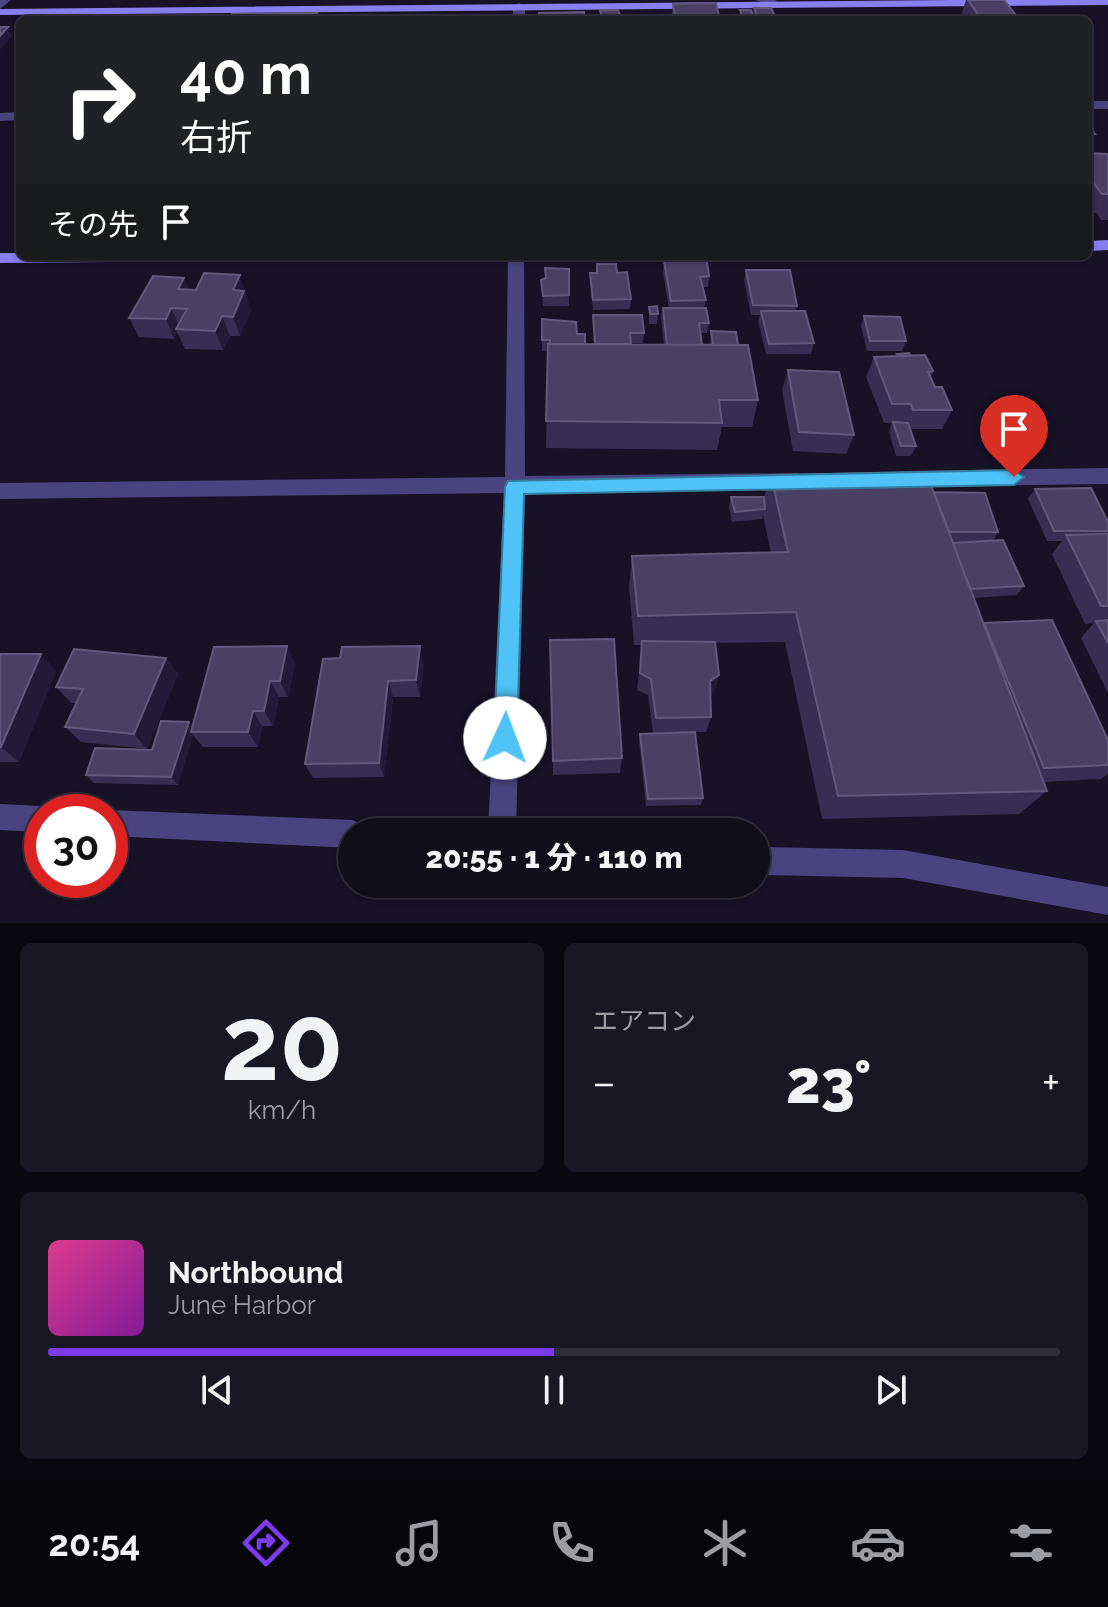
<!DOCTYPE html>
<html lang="ja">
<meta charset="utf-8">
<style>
body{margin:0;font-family:Raleway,"Noto Sans JP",sans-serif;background:#1a1725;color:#f1f3f6;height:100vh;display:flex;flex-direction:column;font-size:30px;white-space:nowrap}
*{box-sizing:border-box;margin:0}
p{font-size:26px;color:#9c9ca3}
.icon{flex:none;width:44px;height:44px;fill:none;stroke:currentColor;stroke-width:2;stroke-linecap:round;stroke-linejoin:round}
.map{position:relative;height:923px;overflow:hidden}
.details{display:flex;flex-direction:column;gap:20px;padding:20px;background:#09080f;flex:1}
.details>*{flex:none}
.guide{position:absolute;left:16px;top:16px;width:1076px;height:244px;border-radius:12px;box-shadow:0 2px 6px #0004,0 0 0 2px #302e3b;background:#202124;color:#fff;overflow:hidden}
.speed{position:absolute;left:24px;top:794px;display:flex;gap:16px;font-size:40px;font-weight:700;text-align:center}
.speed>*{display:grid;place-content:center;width:104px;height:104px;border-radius:50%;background:#110e1c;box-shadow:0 2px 6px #0004,0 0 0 2px #302e3b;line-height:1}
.speed .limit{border:12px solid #d22;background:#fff;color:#111}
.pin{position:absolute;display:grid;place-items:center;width:68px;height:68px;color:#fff;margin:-82px -34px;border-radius:50% 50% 50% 0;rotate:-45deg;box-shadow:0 0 8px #0007}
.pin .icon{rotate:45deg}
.me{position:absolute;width:88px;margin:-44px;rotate:2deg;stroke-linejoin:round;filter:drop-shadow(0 0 6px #0008)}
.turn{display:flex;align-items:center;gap:28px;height:168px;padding:0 32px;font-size:36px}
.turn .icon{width:104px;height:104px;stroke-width:2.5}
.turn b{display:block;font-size:56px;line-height:68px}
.then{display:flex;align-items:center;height:76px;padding:0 32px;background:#0003;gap:16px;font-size:30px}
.big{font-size:60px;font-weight:800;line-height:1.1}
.details .tile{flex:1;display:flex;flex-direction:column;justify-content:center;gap:12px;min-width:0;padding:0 28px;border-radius:12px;background:#1a1725}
.details .dial{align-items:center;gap:0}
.dial b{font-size:104px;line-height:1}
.song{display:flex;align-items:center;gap:24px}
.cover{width:96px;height:96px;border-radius:12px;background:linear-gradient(135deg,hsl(330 70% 55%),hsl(290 70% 35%))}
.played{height:8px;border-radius:4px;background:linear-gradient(90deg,#7c3aed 50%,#302e3b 50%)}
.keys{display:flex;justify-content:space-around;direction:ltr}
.heat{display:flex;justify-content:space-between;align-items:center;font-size:44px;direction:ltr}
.details .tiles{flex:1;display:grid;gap:20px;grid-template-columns:1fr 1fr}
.tile:last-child{grid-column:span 2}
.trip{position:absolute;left:338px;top:818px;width:432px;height:80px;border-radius:40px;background:#110e1c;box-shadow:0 2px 6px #0004,0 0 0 2px #302e3b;font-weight:800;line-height:80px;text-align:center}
.tab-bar{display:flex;height:128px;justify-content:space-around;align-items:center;background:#07060b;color:#9c9ca3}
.tab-bar .icon{width:56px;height:56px}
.tab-bar .current{color:#7c3aed}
.tab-bar b{font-size:36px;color:#f1f3f6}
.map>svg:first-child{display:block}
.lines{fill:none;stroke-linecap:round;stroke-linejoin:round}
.street{fill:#4a437f;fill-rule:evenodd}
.secondary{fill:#897df0;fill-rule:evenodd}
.wall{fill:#382d52}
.shaded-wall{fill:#231a39}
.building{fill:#4a4064;stroke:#62587c;stroke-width:2}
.route{fill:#4fc3f7;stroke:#337fa1;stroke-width:2}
</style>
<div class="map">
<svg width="1108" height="923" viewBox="0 0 1108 923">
<rect width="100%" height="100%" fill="#171226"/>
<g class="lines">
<path class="street" d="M0,0H11L0,9Z
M755,0H775L779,3L773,6Z
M519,3L525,6V20H513V6Z
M1088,101H1108V109H1088Z
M20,112V120L0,121V113Z
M508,256H524L525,476L796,473L803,475L806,481L803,487L796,489L525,492L516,832H488L504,493L0,499V483L505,477Z
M1108,468V484L904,487L897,485L894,479L897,473L904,471Z
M0,804L42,806L52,812H42V832L0,830Z
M110,810L352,820L362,824L365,832H352V848L110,836V812H104Z
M756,847L903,850L1108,887V915L903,878L756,875Z"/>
<path class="secondary" d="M953,0H1108V5L0,15V9Z
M1108,240V250L1088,251V241Z
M0,253H20V256H225L217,261L0,263Z"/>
</g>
<path class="wall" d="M966,0H1004L1020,20H964L961,16Z
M673,4L720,20H671Z
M754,8L776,18V20H753L752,18V20H739L740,10L753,14Z
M600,10L621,18V20H600Z
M20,45V60L15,51Z
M1088,119L1092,124L1090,128L1095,134L1088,147Z
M1088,153L1108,154V220H1101L1097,213H1092L1088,208Z
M664,261L709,276L708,287H703L706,300L704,308L709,323L707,333H700L702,345H710L711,331L738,345L758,400L752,427H722L717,450L546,448L548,351H542V319L577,334L585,344H594L593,315L644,333L643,343H631V344L664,345L661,318L663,308H669L663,272Z
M545,268L569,269V306H543L541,280L545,279Z
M746,270L797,306L796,311L814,343L811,354H766L758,321L760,315H751L744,280Z
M590,273H617L631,299L630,309L593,310L590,283Z
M184,278L189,289L247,295L246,297L251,310L240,336H230L223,350L185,349L177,332L174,339L139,337L129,318Z
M649,307L658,314L657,324H649Z
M864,316L906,341L902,351H867L861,326Z
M897,354L910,356L933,371L931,378L935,387L952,410L942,429H910L916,446L911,456H896L889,432L892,423H884L866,377L874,357L896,356Z
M788,370L854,435L846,454L793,451L782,390Z
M771,475L934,492L998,532L993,541L1024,586L1017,595L974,598L984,624V623L1108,765V774L1101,779L1043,782L1047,791L1019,814L822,819L785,642L715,643L719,675L714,692L710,694L711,717L706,732H695L703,798L701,805L646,806L639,741L640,734L653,733L648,695L637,690L642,645H634L629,587L632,556L771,553L763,515L762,519L732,522L729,507L731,497H764Z
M1035,489L1108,522V693L1081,638L1094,623L1085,624L1052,554L1062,541H1047L1028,499Z
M550,640L622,758L620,773L553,775Z
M0,654L56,671L19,762H0Z
M166,658L178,674L147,749L81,742L65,727L76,703H71L56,687Z
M323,659L424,663L420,697H393L384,777L313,778L305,764Z
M295,663L288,697H279L273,726H262L258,747H203L193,735L178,785L94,783L86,775L152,750L189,722L193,727Z"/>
<path class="shaded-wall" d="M8,27L12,36L0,50V36Z
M240,275L251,310L240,336L233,317V290Z
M184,278L192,297L178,289Z
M171,308L180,328L176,329L177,332L174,339L166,319Z
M222,316L230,336L223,350L215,331Z
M287,646L295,663L288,697L280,681Z
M420,646L424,663L420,697L416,680Z
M41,654L56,671L19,762L1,747Z
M166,658L178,674L147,749L134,734Z
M719,675L714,692L705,697L710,681Z
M270,681L279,697L273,726L264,711Z
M388,681L393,697L384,777L379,763Z
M253,711L262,726L258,747L248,732Z
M189,722L195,730L191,732L193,735L178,785L171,777Z"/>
<path class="building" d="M968,0H1004L1020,20H982Z
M716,3L720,20H676L673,4Z
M754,8H771L776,18H758Z
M600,10H618L621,18L602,19Z
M740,10H751L753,15L742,16Z
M584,12V20H540L539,13Z
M317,13L314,20H229L232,14Z
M887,18L889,20H864L863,19Z
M0,27H8L0,36Z
M1088,125L1095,134H1088Z
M1088,153L1108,154V194H1102L1088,176Z
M664,261H707L709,276L700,277L706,300L671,301Z
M597,264H616L617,273L627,272L631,299L593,300L590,273H597Z
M545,268L569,269V295L543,296L541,280L546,278Z
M746,270H790L797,306L753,305Z
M204,273L240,275L233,290L244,291L233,317L222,316L215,331L176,329L187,309L171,308L166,319L129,318L153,276L184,278L178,289L196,290Z
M657,306L658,314H650L649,307Z
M663,308H706L709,323H699L702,345H667Z
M761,311H805L814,343L769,344Z
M593,315H642L644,333H630L631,344H595Z
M864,316L900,317L906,341H870Z
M542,319L576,322L577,334H585V344H550V340H542Z
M711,331L736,332L738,345H713Z
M548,344L748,345L758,400H719L722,423L546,421Z
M909,353L910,356H899L897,354Z
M925,355L933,371L928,372L935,387H942L952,410H913L911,404H892L874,357Z
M788,370L839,372L854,435L799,432Z
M893,422L908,423L916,446H901Z
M926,472L1047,791L838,796L796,612L638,616L632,556L788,552L771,475Z
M1091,488L1108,522V531H1054L1035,489Z
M934,492L985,493L998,532H949Z
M731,497H764L765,509L735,512Z
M1108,534V606H1101L1066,535Z
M1003,540L1024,586L970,589L953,543Z
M1052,620L1108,740V765L1044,768L984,623Z
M1108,620V643L1096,621Z
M614,639L622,758L553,761L550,640Z
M642,641L715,642L719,675L710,681L711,717L656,718L651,679L640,673Z
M287,646L280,681H270L264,711H253L248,732H191L214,647Z
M420,646L416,680L388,681L379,763L305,764L323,659L340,658L342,647Z
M74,649L166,658L134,734L65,727L83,689L56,687Z
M0,654H41L1,747H0Z
M161,721L189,722L171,777L86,775L95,748L152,750Z
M695,732L703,798L648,799L640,734Z"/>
<path class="route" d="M1014,470L1024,477L1014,485L524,494L517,738L514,746L505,749L497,746L494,738L505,487L508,481Z"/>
</svg>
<div class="speed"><div class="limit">30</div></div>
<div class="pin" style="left:1014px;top:477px;background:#d93025"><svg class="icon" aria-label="arrive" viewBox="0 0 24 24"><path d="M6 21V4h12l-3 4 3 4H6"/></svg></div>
<svg class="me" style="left:505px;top:738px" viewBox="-20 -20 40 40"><circle r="19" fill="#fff"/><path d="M0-13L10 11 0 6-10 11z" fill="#4fc3f7"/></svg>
<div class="trip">20:55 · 1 分 · 110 m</div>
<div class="guide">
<div class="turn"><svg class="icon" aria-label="right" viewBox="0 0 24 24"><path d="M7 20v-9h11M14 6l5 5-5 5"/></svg><div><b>40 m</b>右折</div></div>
<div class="then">その先<svg class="icon" aria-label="arrive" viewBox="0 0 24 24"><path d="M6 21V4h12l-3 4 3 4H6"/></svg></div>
</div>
</div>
<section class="details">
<div class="tiles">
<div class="tile dial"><b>20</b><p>km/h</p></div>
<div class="tile"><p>エアコン</p>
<div class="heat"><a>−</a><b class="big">23°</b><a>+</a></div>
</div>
<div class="tile">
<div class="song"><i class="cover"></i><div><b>Northbound</b><p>June Harbor</p></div></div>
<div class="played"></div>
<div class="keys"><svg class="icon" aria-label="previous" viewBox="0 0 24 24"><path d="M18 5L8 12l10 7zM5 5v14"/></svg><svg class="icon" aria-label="pause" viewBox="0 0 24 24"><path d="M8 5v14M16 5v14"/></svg><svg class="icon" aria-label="next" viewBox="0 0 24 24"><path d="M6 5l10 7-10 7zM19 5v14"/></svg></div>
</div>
</div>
</section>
<nav class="tab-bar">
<b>20:54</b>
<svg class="icon current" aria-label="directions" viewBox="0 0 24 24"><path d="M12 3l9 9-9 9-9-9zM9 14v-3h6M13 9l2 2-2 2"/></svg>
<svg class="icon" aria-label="music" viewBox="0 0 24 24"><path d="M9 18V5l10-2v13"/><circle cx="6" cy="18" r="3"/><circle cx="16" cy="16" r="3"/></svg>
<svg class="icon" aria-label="phone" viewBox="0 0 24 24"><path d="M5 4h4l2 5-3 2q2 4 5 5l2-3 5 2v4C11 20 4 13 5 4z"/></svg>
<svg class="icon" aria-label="climate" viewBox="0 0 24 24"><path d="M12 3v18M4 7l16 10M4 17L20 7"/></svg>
<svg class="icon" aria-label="car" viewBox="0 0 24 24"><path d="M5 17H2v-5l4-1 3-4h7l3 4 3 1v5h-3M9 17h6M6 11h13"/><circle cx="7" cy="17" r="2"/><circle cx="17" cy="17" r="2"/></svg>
<svg class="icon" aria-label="filters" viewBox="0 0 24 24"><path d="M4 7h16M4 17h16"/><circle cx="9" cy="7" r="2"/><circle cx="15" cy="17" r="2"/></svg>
</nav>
